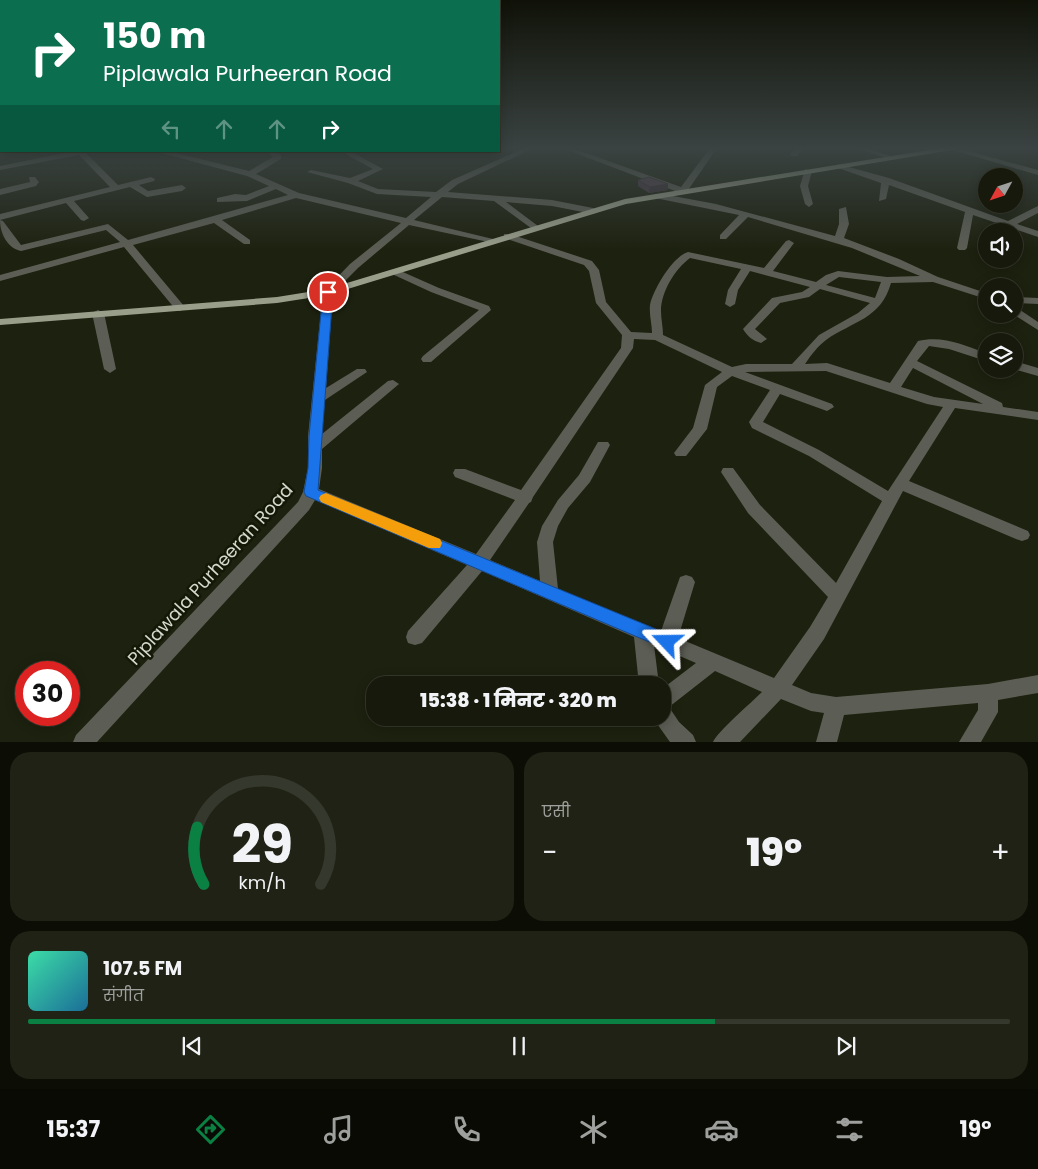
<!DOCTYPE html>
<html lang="hi">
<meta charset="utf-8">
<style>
body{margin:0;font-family:Poppins,"Noto Sans Devanagari",sans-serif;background:#1f2214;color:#f1f3f6;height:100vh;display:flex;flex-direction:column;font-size:19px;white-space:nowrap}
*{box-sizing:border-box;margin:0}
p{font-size:16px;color:#9ea09d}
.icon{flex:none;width:28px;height:28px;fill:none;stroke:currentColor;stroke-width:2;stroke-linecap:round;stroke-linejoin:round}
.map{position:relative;height:742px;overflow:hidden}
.drawer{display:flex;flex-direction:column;gap:10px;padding:10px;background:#0c0e06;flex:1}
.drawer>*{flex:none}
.guide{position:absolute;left:0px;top:0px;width:500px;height:152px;box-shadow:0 2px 12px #0003,0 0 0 1px #35382c;background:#0b6e4f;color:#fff;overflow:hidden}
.needle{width:32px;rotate:230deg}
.tools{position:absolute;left:978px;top:168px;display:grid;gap:10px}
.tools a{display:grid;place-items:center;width:45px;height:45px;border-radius:50%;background:#16190b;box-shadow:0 2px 12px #0003,0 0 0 1px #35382c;font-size:25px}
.speed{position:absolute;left:15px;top:661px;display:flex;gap:10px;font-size:25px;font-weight:700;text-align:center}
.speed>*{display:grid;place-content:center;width:65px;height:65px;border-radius:50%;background:#16190b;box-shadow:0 2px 12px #0003,0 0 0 1px #35382c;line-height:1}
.speed .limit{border:8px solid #d22;background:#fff;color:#111}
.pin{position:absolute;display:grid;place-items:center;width:42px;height:42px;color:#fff;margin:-21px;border:2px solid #fff;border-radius:50%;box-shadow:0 1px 5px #0007}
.me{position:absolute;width:55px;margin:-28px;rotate:293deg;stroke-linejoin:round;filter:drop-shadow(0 0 4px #0008)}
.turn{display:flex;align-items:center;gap:18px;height:105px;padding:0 20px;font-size:22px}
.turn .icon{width:65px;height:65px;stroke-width:2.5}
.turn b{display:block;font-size:35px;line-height:42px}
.lanes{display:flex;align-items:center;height:48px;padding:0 20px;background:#0003;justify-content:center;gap:25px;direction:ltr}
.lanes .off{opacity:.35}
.big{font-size:38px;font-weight:800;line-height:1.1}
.drawer .tile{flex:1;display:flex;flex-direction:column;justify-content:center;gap:8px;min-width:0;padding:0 18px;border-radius:20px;background:#1f2214}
.drawer .dial{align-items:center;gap:0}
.dial svg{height:130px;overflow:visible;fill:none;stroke:#35382c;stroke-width:7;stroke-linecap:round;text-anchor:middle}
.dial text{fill:#f1f3f6;stroke:none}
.song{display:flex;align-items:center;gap:15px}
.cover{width:60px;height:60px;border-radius:8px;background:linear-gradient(135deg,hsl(160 70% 55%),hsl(200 70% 35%))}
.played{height:5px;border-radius:2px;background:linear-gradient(90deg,#0b8043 70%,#35382c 70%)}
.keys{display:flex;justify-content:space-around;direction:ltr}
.heat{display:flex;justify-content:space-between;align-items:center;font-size:28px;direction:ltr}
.drawer .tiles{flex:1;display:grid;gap:10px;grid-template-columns:1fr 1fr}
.tile:last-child{grid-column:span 2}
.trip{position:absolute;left:366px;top:676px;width:305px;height:50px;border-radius:20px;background:#16190b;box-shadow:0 2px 12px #0003,0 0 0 1px #35382c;font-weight:800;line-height:50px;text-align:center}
.tabs{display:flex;height:80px;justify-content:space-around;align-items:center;background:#090a04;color:#9ea09d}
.tabs .icon{width:35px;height:35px}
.tabs .selected{color:#0b8043}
.tabs b{font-size:22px;color:#f1f3f6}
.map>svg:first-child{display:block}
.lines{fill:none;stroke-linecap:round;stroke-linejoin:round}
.minor{fill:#5c5e55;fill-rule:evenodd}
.major{fill:#999e8b;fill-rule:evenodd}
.wall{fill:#4a3a46}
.shaded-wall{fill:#3c3039}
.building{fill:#564451;stroke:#3c3039}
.route{fill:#1a73e8;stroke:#114b97}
.slow{fill:#f59e0b}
.labels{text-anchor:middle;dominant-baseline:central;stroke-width:5;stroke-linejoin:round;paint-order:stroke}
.near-street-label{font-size:18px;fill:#d5d8cc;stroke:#141806}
</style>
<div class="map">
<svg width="1038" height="742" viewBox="0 0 1038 742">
<rect width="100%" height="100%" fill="#1d210f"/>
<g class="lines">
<path class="minor" d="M525,148H534L458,184L448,192L552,200L593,208L597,211L593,214L552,206L506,202L538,226L540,228L535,231L494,201L442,197L414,220L493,239V243L409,225L358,268L333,293L326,388L357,369H365L367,372L325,400L322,434L388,381L393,380L399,384L322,449V468L319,489L476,554L515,500L455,477L453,473L455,469H465L521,490L621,348L622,335L596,303L589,271L584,265L504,238V234H510L592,261L599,270L606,302L631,332L652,333C652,324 649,315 650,305C653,290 672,257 688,252L764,268L786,241L789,240L794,243L773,271L816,282L826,275L838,271L887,277L920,276L852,248L748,217L726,239H720V235L739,215L655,198V194L673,196L716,204L835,236L839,224V209L846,207L849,224L844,238L899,259L938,277L986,293V299L933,282L891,283C881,319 853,321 826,340C818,346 811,355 805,364L827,363L890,383L918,341C942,335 964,345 986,353V361L949,349L929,346L917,361L1002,403L1003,407L1038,412V420L955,408L909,481L1028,531L1030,535L1028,539L1022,541L1016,539L903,491L824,639L792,685L811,693L836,697L988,684L1038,675V693L998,700V712L981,742H959L978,710V703L844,715L837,742H816L824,713L811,711L781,699L740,742H713C717,732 752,702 762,692L715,671L669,707L679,722L693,735L696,742H670L653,718H662V689L696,663L654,645L659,685H639L634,637L482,571L422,643L415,645L408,643L406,637L408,631L467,565L315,500L309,510L97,742H73L76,735L298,502L303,492L308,468V436L323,292L350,264L401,223L296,198L222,220L250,240V244H244L214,223L133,245L184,306L186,308L180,311L176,310L124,247L0,281V275L120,242L106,230L21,251C7,248 0,233 0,220L3,221L21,245L108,224L128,240L288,195L276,189L247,201L217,202V198L235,194L246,195L269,186L247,176L154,151H168L249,171L273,157L266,151H275L281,155V159L256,174L299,193L406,218L431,197L377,194L348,183L307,172L311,170L350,178L373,169L340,151H350L383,169L358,181L378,189L436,192L452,180ZM690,258L741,269L728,290L725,304L730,307L735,304L738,290L750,271L810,287L802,292L772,298L743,329C747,336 753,341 761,343L767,339L755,329L780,303L809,297L820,289L870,303L858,313L819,335L792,364H746L732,367L663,335C663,327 661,319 661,311C661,292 675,269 690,258ZM839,277L881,282L875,298L826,285ZM634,339L655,340L722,372L705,385L693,428L674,453L676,456H686L707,429L717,387L732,376L770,390L749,422L752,428L809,456L882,501L836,583L760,505L733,468H723L721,472L748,513L828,597L810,627L774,678L678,638L695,582L692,577L686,575L680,577L661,631L558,589L553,542L558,526L568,508L590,482L610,445L608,442H598L579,475L558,500L542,526L537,542L540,581L490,560L529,503L531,502L533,497L633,348ZM913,368L983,404L934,397L901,387ZM826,371L927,404L943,407L888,491L819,450L763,422L780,394L827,411L834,407L832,404L745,372Z
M562,148H572L681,187L710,148H717L686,193L683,194Z
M796,148H804L797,156H791L790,154Z
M854,148H865L894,157L890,159Z
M921,148H932L937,150L933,152Z
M946,148H957L1038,170V175Z
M74,151H91L86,153L118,185L151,177L155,179L154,181L139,185L148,191L182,185L186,188L182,191L147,197L130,187L74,201L89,218L84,221L81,220L66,203L0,220V214L110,187L79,155L0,170V166Z
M838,164L889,178L1008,221L1038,206V213L1017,224L1038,231V237L973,215L967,248L965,250H959L957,248L965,212L889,185L886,199L879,201L881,183L838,168Z
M805,169L812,171L808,186L813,204L809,207L805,204L800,186Z
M29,177H35L39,182L36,186L0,195V189L30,182Z
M396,269L439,288L489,306L491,310L431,362H423L421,359L423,356L479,310L431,292L392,274V270Z
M1014,297L1038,298V304L1014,303Z
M1014,306L1038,322V330L1013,314Z
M98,310L104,313L116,369L110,373L104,369L92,313Z
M1014,361L1038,368V376L1013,369Z"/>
<path class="major" d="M941,148H956L952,150L626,204L328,295L277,303L0,325V319L277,297L327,289L625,199Z"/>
</g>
<path class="wall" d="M638,180L668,184V190L649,193L638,186Z"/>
<path class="shaded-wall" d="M668,184V190L649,193L650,187Z"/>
<path class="building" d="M649,177L668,184L650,187L638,180Z"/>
<linearGradient id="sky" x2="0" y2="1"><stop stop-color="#101208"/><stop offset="0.59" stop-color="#3a4342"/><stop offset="1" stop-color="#3a4342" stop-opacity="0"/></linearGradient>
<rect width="1038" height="251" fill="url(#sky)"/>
<path class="route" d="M328,289L333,292L318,490L673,636L676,642L673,647L667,649L661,647L306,496L304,492L308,468L309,436L323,292Z"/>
<path class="slow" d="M326,493L440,539L442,543L440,548H429L321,502L319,498L321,495Z"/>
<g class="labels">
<g class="near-street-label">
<text transform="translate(210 574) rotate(-48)">Piplawala Purheeran Road</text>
</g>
</g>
</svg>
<div class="tools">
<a><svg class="needle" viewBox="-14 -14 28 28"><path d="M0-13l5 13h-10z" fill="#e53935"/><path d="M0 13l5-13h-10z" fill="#9ea09d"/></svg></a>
<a><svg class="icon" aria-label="sound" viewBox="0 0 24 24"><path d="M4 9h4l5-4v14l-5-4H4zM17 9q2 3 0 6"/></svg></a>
<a><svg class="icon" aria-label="search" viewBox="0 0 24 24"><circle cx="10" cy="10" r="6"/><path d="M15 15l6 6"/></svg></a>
<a><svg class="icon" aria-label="layers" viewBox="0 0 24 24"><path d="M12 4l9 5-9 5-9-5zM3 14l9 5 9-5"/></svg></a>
</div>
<div class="speed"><div class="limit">30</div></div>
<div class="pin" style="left:328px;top:292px;background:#d93025"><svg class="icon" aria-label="arrive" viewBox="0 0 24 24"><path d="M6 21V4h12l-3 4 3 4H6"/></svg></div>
<svg class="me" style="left:667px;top:642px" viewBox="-20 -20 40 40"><path d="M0-17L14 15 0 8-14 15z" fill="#1a73e8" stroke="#fff" stroke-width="4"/></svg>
<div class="trip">15:38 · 1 मिनट · 320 m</div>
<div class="guide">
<div class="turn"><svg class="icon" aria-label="right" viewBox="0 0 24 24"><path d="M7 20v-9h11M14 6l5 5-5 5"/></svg><div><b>150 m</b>Piplawala Purheeran Road</div></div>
<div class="lanes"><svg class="icon off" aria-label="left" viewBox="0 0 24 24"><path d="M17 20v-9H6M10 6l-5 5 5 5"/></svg><svg class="icon off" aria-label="ahead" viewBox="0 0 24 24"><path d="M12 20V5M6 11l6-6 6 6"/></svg><svg class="icon off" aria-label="ahead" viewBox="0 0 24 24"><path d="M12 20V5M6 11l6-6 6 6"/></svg><svg class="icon" aria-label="right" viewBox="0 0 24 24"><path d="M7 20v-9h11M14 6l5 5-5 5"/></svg></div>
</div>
</div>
<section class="drawer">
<div class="tiles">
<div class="tile dial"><svg viewBox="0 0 100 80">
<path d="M14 69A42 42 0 1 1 86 69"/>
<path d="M14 69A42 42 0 0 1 10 34" stroke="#0b8043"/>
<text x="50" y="56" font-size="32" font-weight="700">29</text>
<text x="50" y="72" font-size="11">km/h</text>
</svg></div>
<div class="tile"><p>एसी</p>
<div class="heat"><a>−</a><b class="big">19°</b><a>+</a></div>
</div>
<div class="tile">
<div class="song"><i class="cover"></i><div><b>107.5 FM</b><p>संगीत</p></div></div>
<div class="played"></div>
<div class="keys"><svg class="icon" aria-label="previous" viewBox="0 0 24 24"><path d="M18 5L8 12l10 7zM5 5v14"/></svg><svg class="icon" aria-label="pause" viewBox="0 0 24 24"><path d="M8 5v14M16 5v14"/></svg><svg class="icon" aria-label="next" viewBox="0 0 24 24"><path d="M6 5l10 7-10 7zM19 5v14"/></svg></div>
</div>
</div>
</section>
<nav class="tabs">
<b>15:37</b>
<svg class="icon selected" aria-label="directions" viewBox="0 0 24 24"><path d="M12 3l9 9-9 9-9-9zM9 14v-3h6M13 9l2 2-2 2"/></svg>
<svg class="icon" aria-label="music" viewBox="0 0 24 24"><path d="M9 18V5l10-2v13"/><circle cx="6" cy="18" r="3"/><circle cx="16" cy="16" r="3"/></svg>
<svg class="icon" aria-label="phone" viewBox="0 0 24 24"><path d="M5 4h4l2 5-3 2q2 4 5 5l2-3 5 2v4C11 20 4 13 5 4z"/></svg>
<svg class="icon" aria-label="climate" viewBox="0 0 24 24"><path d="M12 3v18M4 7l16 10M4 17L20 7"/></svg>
<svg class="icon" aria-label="car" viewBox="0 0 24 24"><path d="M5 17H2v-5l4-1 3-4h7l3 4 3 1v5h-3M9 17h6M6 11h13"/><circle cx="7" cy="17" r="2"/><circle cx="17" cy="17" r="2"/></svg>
<svg class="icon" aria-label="filters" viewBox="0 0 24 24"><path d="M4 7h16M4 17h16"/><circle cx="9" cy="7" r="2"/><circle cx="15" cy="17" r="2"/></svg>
<b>19°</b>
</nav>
